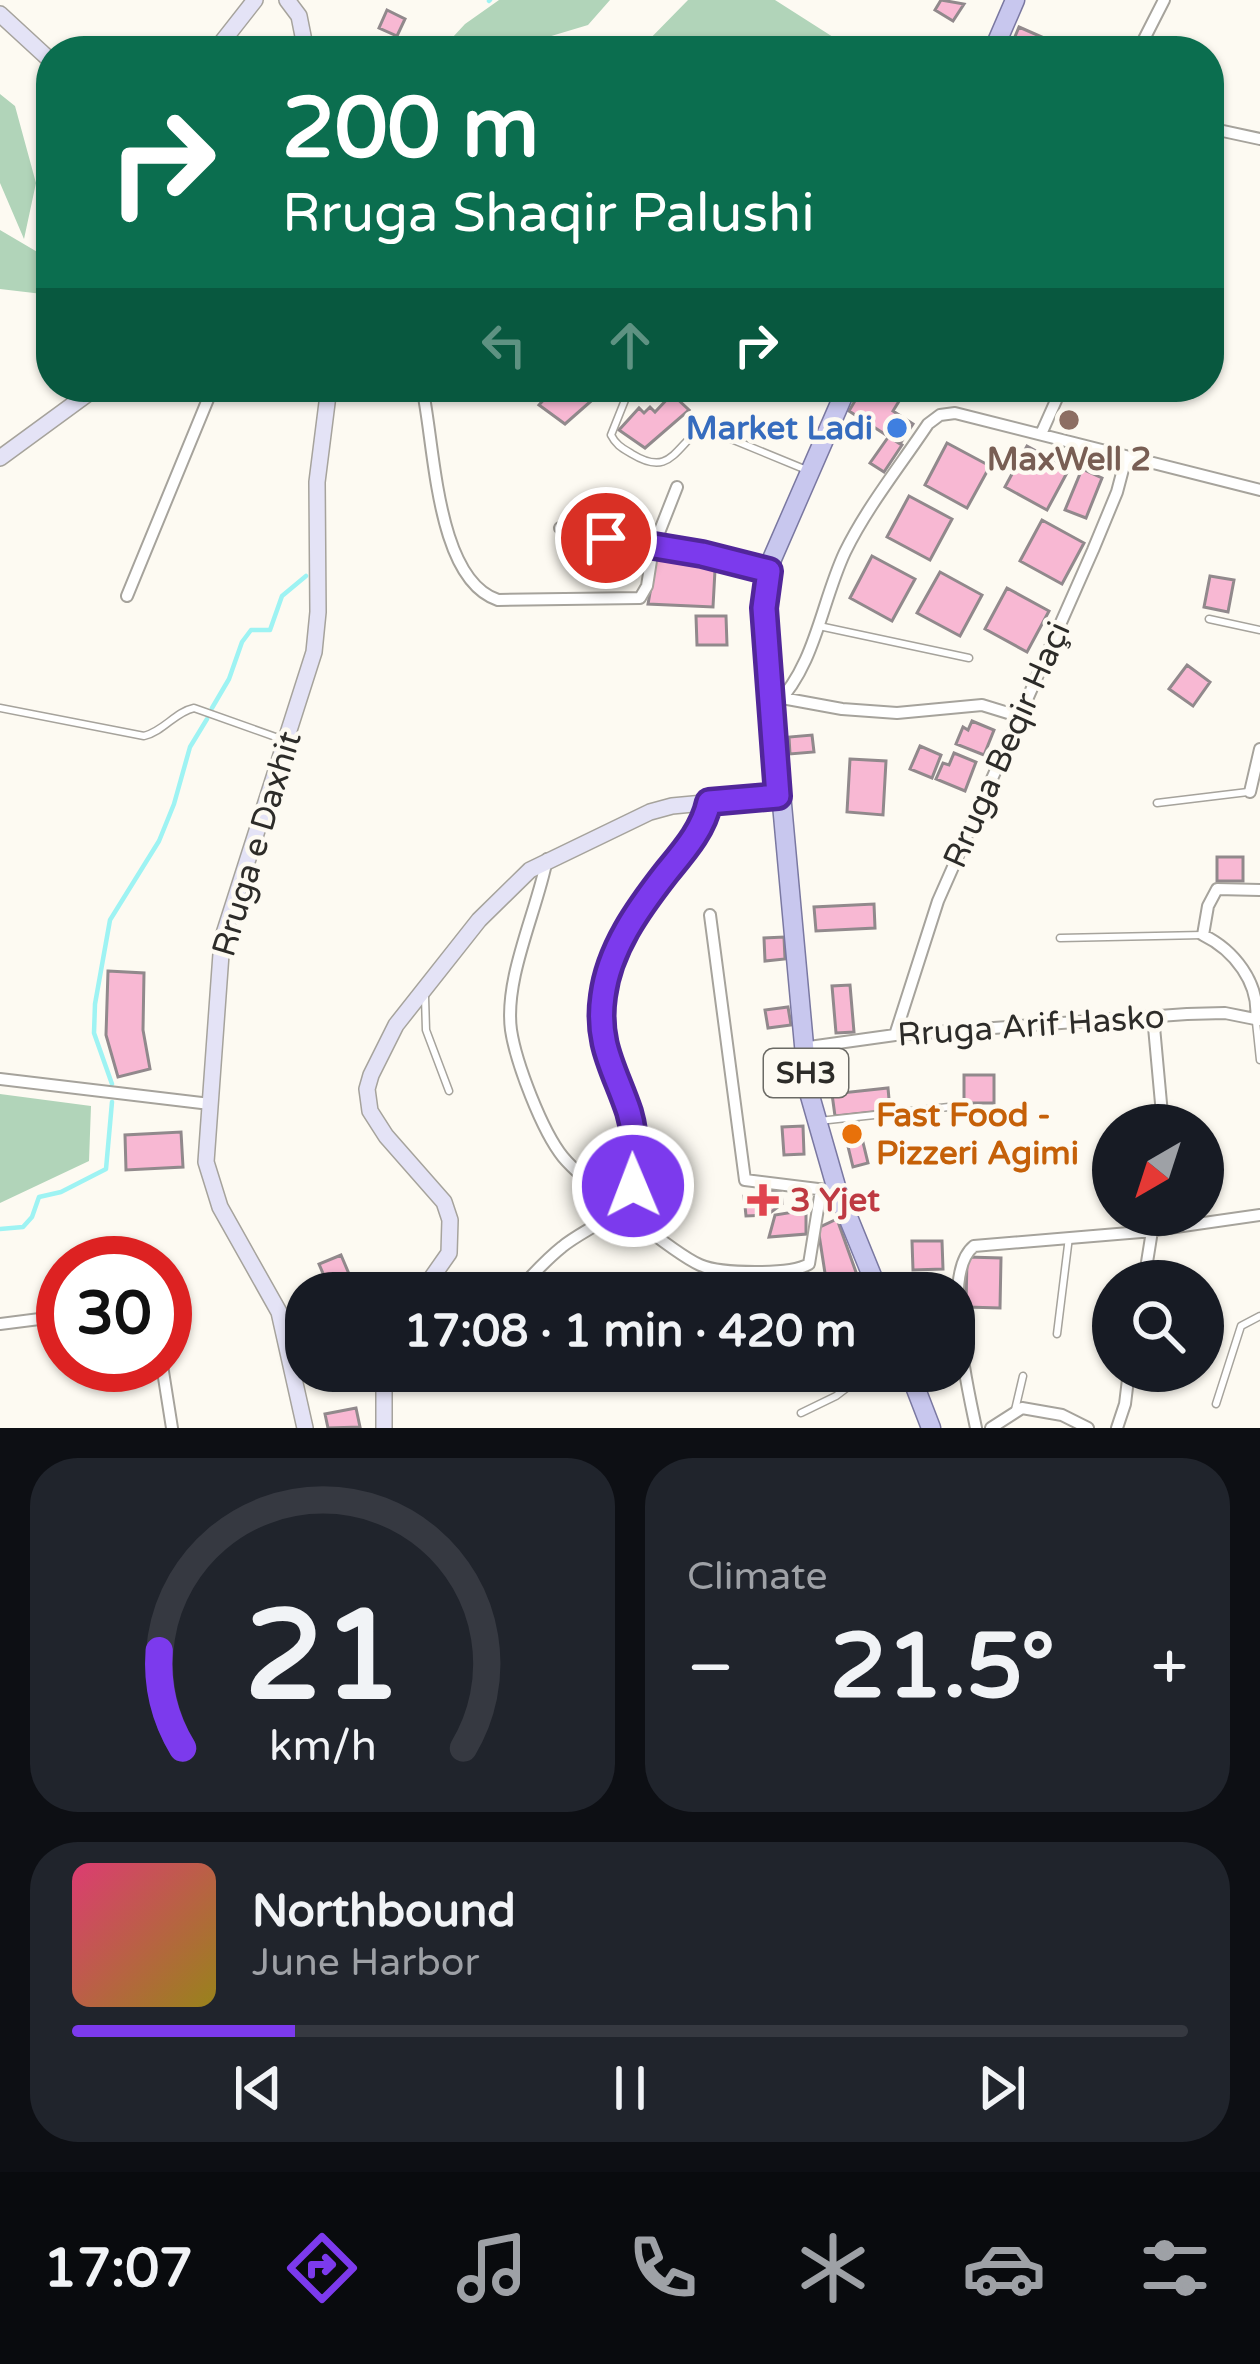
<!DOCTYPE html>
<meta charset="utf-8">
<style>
body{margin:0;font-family:"Varela Round",sans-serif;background:#20242c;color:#f1f3f6;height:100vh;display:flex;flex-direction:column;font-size:45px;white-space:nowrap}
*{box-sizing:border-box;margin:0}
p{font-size:39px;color:#9ea1a6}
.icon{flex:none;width:66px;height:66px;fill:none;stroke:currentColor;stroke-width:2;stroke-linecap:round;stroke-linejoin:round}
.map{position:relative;height:1428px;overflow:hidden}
.details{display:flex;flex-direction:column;gap:30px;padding:30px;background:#0d0f14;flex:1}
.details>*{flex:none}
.top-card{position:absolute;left:36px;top:36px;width:1188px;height:366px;border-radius:48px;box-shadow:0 3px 9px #0004;background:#0b6e4f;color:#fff;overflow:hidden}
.needle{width:78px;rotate:219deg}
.buttons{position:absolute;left:1092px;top:1104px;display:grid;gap:24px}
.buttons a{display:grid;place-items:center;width:132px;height:132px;border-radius:50%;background:#171b24;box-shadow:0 3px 9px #0004;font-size:60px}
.speed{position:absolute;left:36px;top:1236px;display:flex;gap:24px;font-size:60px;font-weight:700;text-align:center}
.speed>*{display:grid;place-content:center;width:156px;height:156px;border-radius:50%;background:#171b24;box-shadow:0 3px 9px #0004;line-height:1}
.speed .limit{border:18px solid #d22;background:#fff;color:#111}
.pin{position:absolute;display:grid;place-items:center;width:102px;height:102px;color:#fff;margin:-51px;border:6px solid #fff;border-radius:50%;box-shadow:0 3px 12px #0007}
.me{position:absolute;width:132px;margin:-66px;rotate:359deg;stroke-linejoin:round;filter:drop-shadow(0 0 9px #0008)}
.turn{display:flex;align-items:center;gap:42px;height:252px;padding:0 48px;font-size:54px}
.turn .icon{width:156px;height:156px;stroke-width:2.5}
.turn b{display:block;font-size:84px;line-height:102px}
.lanes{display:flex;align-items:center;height:114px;padding:0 48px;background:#0003;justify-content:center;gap:60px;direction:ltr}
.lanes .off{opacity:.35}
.big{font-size:90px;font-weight:700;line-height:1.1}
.details .tile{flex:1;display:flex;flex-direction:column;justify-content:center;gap:18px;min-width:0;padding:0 42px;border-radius:48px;background:#20242c}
.details .dial{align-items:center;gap:0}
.dial svg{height:312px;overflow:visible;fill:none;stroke:#363941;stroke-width:7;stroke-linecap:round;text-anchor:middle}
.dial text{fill:#f1f3f6;stroke:none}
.song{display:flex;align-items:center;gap:36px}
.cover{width:144px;height:144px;border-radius:18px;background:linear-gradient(135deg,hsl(340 70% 55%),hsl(50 70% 35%))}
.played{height:12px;border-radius:6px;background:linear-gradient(90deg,#7c3aed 20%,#363941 20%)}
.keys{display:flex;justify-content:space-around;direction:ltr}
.heat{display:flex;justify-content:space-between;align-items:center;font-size:66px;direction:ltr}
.details .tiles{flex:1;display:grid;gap:30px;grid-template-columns:1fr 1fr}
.tile:last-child{grid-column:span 2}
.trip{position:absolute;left:285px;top:1272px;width:690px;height:120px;border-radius:48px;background:#171b24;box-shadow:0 3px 9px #0004;font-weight:700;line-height:120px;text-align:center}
.menu{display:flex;height:192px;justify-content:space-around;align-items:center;background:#090b0e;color:#9ea1a6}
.menu .icon{width:84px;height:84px}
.menu .selected{color:#7c3aed}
.menu b{font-size:54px;color:#f1f3f6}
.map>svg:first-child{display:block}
.green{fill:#b1d4b9}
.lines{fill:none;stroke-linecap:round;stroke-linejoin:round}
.stream{stroke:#9ef3f3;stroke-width:4.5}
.building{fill:#f8b8d3;stroke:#91898c;stroke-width:3}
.lane-casing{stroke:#a6a39c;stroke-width:9}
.street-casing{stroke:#a6a39c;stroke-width:14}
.secondary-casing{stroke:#a6a39c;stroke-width:18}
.primary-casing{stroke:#7a78a1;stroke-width:21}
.lane{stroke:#fff;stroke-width:6}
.street{stroke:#fff;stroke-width:10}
.secondary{stroke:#e4e3f6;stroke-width:15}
.primary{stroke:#c8c7ee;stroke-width:18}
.route-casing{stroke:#51269a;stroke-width:30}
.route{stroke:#7c3aed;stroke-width:21}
.education-dot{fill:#8d6e63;stroke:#fdfaf2;stroke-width:4.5}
.shop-dot{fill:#3f7fe0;stroke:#fdfaf2;stroke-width:4.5}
.food-dot{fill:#e8710a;stroke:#fdfaf2;stroke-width:4.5}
.health-dot{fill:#e0444e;stroke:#fdfaf2;stroke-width:4.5}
.labels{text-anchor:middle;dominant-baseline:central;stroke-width:9;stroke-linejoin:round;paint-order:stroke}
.shield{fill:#fdfaf2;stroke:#6b6a65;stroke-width:3}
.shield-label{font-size:30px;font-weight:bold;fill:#2d2c29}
.shop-label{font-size:33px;font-weight:bold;fill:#366cbe;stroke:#fdfaf2;text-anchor:end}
.education-label{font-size:33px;font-weight:bold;fill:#785e54;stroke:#fdfaf2}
.street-label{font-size:33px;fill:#2d2c29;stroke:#fdfaf2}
.food-label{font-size:33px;font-weight:bold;fill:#c56008;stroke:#fdfaf2;text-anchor:start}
.health-label{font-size:33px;font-weight:bold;fill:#be3a42;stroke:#fdfaf2;text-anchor:start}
</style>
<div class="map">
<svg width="1260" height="1428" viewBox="0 0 1260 1428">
<rect width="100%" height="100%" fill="#fdfaf2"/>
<path class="green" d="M499,0H610L588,25L501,51H440L465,24Z
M688,0H775L833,37L826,51H638Z
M0,94L15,106L36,183L24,239L0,183Z
M0,230L51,260V295L0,289Z
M0,1094L91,1106L89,1161L0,1203Z"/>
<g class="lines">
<path class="stream" d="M489,1L490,0
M212,708L229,679L242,642L251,630H270L282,596L306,576
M112,1084L94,1033L95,1004L110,920L159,841L174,804L190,747L207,719
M0,1229L23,1227L32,1217L39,1197L61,1192L106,1169L112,1102"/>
</g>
<path class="building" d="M941,0L964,4L953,21L935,10Z
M387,10L405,19L397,36L379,28Z
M1019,27L1042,37L1036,51H1009Z
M555,387L564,388L607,387L565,424L539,405Z
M863,387H893L904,393L893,411L913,424L900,444L849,411Z
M672,394L689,410L645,448L619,430L639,408L644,413L650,407L655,412Z
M889,436L902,445L884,472L870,463Z
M947,443L990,466L967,508L925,485Z
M1027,446L1069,469L1047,510L1005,487Z
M1082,469L1102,478L1086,518L1065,510Z
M909,496L952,519L930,560L887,537Z
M1042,520L1084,543L1062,584L1020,561Z
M657,554L715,570L713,607L648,604Z
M872,556L915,579L892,621L850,598Z
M940,572L982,595L960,636L917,613Z
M1210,576L1234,580L1228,612L1204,607Z
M1007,588L1049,611L1027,652L985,629Z
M696,616H726L727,645H697Z
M1187,665L1210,682L1193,706L1169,689Z
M972,721L994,730L984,755L956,744L963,727L968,730Z
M812,735L814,752L790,754L789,737Z
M920,746L941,755L932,778L910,769Z
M954,753L976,762L965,791L936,779L943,763L949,765Z
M850,759L886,761L883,815L847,812Z
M1217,857H1243V881H1217Z
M874,904L875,928L816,931L814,907Z
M784,937L785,959L765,961L764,938Z
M108,971L144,973L143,1030L150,1069L118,1077L106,1035Z
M850,985L854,1032L836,1033L832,986Z
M788,1007L791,1025L768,1028L765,1010Z
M964,1075H994V1103H964Z
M888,1088L890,1110L835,1116L832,1094Z
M858,1122L868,1163L853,1167L843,1126Z
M803,1126L804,1154L784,1155L782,1127Z
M181,1132L183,1167L126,1170L125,1135Z
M781,1190L782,1204L767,1215L746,1216L744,1196Z
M806,1210V1234L769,1237L775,1215Z
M837,1219L857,1275L827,1286L818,1228Z
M912,1241H942L943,1269L913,1270Z
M341,1255L352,1281L330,1290L319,1264Z
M967,1257L1001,1258L1000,1308L966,1307Z
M356,1408L360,1427L328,1428L325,1414Z"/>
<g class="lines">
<g class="lane-casing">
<path id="lane" d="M621,387L625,400L611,435C616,445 622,448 632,454C670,477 674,449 702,427L809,471
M469,391L472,387
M1209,619L1260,630
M819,626L969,658
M0,708L144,736C164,731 175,712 194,708L284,740
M1157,803L1248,792
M1060,938L1203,935
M425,997L426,1030L449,1091
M1256,1022L1260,1060
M819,1121L958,1106
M1057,1334L1069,1237
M1216,1404L1241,1326L1260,1316
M1015,1410L1023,1376
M801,1413L836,1396L869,1371"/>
</g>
<g class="street-casing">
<path id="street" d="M1138,51L1164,0
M1209,128L1260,139
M422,387C435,444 435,579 498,600L640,598L647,586L653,548L677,487
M1041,434L1062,387
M560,528C629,543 700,552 768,571
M127,596L213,387
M782,698L842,709L897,713L982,705L1021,717
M775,706C816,664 821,603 845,552C867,507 900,466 928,424L940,415L955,413L1260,490
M1250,792L1260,749
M547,859C537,911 504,978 511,1030C516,1063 542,1131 563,1157C581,1179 675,1254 700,1265C721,1274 790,1275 809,1264L821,1190
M710,915L745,1180L826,1190
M1153,1016L1163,1125
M1256,1019C1260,983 1234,950 1203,935L1208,906L1217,889L1260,890
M895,1035L938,901L1093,550L1117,492L1126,458
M802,1048L895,1035L1187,1014L1225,1013L1260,1020
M0,1079L210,1104
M1144,1281L1152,1231
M523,1285C535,1272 548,1258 562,1247C581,1231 616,1218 629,1198C657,1150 611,1093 604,1048C599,1017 603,987 613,957C633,901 697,859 709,802
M0,1324L63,1316
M162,1365L172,1428
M976,1428C968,1389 940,1273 974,1246L1141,1232L1260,1215
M991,1428L1022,1408L1062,1415L1088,1428
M1117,1428L1125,1404L1129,1371"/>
</g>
<g class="secondary-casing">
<path id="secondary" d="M287,0L299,16L306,51
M0,14L51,61
M215,51L255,0
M0,458L97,387
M421,1293L449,1253L450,1220L444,1202L386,1136L370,1111L367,1089L371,1075L396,1025L479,920L530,870L650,812L672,806L778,796
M384,1371V1428
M305,1428L279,1312L220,1207L206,1162L222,940L314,652L318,612L317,482L329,387"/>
</g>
<g class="primary-casing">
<path id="primary" d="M993,51L1015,0
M847,387L772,559L764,607L808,1089L837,1190L879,1293
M909,1371L931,1428"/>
</g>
<use href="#lane" class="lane"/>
<use href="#street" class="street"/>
<use href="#secondary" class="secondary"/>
<use href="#primary" class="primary"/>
</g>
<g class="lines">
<g class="route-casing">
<path id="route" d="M606,538L702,554L769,571L764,608L778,796L709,802C703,830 684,851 666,873C638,909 609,949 603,996C596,1044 615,1070 629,1112C636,1136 636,1161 633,1186"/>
</g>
<use href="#route" class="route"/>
</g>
<circle class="education-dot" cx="1069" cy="420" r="12"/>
<circle class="shop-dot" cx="897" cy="428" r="12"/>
<circle class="food-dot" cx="852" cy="1134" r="12"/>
<path class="health-dot" d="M757 1182h12v12h12v12h-12v12h-12v-12h-12v-12h12z"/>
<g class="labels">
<rect class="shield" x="764" y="1049" width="84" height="48" rx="9"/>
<g class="shield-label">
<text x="806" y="1073">SH3</text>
</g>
<g class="shop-label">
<text x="873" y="428">Market Ladi</text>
</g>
<g class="education-label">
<text x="1069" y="459">MaxWell 2</text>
</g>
<g class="street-label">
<text transform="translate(1007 745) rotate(-66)">Rruga Beqir Haçi</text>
<text transform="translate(257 844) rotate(-73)">Rruga e Daxhit</text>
<text transform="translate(1031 1026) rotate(-4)">Rruga Arif Hasko</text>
</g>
<g class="food-label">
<text x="876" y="1115">Fast Food -<tspan x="876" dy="38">Pizzeri Agimi</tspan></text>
</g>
<g class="health-label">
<text x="790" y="1200">3 Yjet</text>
</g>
</g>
</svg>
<div class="buttons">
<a><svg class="needle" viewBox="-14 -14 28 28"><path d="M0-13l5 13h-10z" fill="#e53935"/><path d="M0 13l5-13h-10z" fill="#9ea1a6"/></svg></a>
<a><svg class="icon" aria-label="search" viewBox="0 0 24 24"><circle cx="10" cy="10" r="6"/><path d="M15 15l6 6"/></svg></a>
</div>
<div class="speed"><div class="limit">30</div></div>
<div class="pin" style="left:606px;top:538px;background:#d93025"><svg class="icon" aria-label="arrive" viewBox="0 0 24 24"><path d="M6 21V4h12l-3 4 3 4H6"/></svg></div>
<svg class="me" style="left:633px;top:1186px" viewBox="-20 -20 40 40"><circle r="17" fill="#7c3aed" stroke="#fff" stroke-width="3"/><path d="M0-11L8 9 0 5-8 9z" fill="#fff"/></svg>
<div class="trip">17:08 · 1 min · 420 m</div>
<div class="top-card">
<div class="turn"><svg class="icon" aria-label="right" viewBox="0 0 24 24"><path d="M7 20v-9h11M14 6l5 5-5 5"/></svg><div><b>200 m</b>Rruga Shaqir Palushi</div></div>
<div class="lanes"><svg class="icon off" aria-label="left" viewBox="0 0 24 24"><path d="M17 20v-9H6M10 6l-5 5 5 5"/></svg><svg class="icon off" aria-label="ahead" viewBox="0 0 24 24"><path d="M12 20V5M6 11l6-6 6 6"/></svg><svg class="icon" aria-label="right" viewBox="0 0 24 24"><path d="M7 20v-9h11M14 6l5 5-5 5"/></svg></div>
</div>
</div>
<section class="details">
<div class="tiles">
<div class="tile dial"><svg viewBox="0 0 100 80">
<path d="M14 69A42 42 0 1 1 86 69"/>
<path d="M14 69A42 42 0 0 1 8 44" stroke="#7c3aed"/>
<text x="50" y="56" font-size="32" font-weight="700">21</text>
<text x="50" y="72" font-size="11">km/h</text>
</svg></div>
<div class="tile"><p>Climate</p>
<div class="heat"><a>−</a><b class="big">21.5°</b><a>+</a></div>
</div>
<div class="tile">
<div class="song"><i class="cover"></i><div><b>Northbound</b><p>June Harbor</p></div></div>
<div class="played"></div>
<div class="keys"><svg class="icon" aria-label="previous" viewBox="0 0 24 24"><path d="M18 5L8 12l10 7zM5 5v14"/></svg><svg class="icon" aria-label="pause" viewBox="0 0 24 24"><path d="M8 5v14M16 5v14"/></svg><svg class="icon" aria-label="next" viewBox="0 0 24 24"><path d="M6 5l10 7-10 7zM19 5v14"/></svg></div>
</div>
</div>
</section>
<nav class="menu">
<b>17:07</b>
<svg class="icon selected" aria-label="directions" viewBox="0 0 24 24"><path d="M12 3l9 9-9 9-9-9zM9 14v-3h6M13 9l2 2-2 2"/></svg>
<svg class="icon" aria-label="music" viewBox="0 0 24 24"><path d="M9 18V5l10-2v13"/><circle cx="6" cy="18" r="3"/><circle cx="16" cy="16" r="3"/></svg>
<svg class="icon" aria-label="phone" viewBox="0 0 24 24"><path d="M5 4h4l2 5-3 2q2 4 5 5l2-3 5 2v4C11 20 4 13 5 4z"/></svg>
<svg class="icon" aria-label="climate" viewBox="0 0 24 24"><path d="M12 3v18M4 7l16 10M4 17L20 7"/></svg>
<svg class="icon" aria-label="car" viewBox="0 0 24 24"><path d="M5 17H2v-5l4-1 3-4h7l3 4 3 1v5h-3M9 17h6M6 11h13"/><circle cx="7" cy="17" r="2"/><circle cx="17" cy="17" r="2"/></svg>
<svg class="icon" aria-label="filters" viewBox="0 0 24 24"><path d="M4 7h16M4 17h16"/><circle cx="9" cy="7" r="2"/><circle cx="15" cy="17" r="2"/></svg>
</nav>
